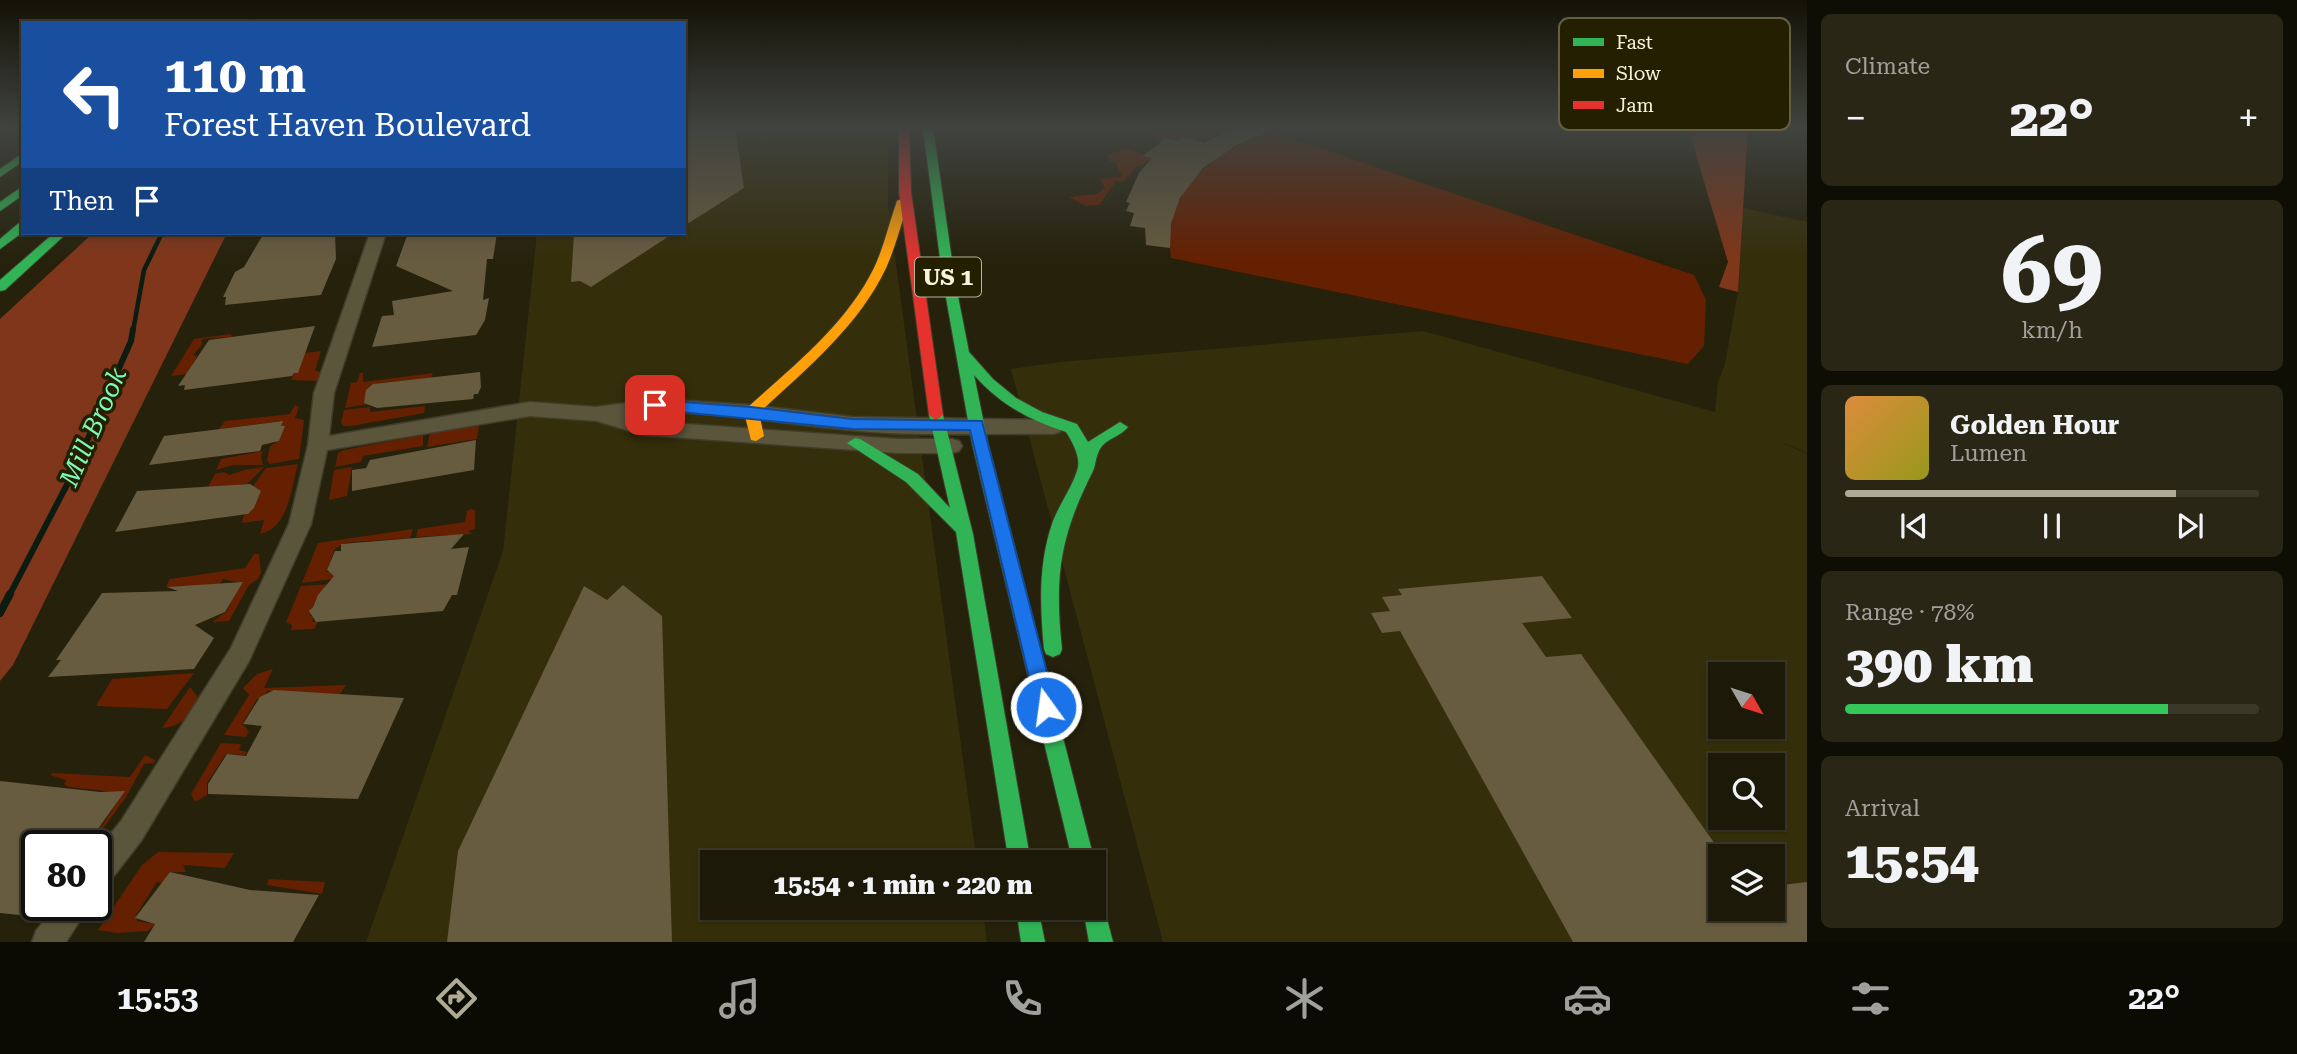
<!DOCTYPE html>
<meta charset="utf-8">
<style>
body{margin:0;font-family:"Roboto Serif",serif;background:#292616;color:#f1f3f6;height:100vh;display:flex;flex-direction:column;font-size:26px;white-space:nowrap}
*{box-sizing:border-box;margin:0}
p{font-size:23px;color:#a0a09c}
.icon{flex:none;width:38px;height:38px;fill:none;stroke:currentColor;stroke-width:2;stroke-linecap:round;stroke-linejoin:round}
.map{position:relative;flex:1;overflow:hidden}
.side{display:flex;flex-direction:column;gap:14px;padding:14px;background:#0f0e04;width:490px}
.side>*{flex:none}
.top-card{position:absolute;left:21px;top:21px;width:665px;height:214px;border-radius:0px;box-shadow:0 2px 5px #0004,0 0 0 2px #3a3829;background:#1a4fa0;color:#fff;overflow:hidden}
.needle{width:46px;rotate:129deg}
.tools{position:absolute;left:1708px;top:662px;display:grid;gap:14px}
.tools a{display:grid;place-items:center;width:77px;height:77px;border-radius:0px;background:#1c1908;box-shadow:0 2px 5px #0004,0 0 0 2px #3a3829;font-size:35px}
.speed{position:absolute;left:21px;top:830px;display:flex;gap:14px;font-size:35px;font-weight:700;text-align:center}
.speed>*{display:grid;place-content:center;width:91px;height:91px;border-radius:50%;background:#1c1908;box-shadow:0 2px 5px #0004,0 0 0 2px #3a3829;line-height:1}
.speed .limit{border:4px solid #111;border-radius:10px;background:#fff;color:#111}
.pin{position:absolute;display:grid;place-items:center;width:60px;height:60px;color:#fff;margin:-30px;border-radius:14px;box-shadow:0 4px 10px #0006}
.me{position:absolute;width:77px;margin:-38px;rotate:346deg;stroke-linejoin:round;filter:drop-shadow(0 0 5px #0008)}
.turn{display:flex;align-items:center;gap:24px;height:147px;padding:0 28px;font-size:32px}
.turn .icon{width:91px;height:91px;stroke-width:2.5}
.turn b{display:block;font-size:49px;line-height:60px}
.then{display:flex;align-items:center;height:66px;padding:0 28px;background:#0003;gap:14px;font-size:26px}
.big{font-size:52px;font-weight:800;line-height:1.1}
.side .card{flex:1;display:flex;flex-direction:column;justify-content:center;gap:10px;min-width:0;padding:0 24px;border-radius:10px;background:#292616}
.side .dial{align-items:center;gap:0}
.dial b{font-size:91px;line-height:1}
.song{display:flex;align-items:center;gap:21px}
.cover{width:84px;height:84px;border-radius:10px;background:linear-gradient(135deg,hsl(30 70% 55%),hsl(60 70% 35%))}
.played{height:7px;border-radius:4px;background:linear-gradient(90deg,#aeaa94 80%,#3a3829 80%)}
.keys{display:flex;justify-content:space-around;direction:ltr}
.heat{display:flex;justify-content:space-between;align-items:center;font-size:38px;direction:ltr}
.charge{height:10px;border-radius:5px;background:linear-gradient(90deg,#34c759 78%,#3a3829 0)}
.trip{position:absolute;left:700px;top:850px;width:406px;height:70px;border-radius:0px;background:#1c1908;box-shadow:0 2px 5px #0004,0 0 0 2px #3a3829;font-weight:800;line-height:70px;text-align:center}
.tab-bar{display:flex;height:112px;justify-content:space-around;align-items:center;background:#0b0a03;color:#a0a09c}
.tab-bar .icon{width:49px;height:49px}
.tab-bar .current{color:#aeaa94}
.tab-bar b{font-size:32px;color:#f1f3f6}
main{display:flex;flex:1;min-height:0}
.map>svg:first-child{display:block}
.built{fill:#352e0a;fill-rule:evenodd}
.green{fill:#652002}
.forest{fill:#80361a}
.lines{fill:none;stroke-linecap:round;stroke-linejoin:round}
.stream-far2{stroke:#0c1c11;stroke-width:4.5}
.stream-far1{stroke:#0c1c11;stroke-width:6}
.stream{stroke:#0c1c11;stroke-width:8}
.building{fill:#675b40}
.street-casing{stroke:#403d2b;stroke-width:3}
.fast-casing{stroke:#403d2b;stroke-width:2}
.slow-casing{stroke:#403d2b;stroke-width:2}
.jam-casing{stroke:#403d2b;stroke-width:2}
.street{fill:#5b563b;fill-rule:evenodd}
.fast{fill:#30b455;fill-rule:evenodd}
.slow{fill:#ff9f0a;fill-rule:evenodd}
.jam{fill:#e5322d;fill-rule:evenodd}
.route{fill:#1a73e8;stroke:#114b97;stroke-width:2}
.labels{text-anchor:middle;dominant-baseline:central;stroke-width:7;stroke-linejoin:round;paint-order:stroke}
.shield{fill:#251f02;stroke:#b8b39b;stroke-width:2}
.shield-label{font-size:23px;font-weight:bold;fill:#f7f3dd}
.water-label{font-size:26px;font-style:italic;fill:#7bf9b8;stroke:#251f02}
.key{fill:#251f02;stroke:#645f44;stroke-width:2}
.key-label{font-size:19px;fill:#f7f3dd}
</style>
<main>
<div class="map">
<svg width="1807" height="942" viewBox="0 0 1807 942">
<rect width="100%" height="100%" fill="#25210b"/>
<path class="built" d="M684,128H888V205L977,863H712V908H983L987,942H366L503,551L537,233H684Z
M1743,208L1807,222V453L1777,440L1807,454V942H1163L1011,369L1060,362L1423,331L1715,412L1718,382L1725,364L1738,292ZM1720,674H1773V726H1720ZM1720,765H1773V817H1720ZM1720,856H1773V908H1720Z"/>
<path class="green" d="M1153,128H1231L1201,142L1183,137L1177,141L1166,138L1162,141L1147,133Z
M1269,131L1694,275L1706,300L1704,346L1688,364L1171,258C1162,192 1213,152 1269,131Z
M1127,148L1152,158L1140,167L1137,166L1123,182L1116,181L1099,205L1086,206L1069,197L1097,194L1105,188L1101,179L1122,177L1115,162H1110L1107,155Z
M231,334L232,337L202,339L201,346L193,355L197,356L188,374L171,376L194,339Z
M321,351L315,370L321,373L318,381L291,380L295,370L297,373L300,368L296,354Z
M360,373H363V382L433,373L431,378L378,383L364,403L369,404L345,408L351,383L357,382Z
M295,405L299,407L295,418L304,420L299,459L269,464L267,460L270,446L279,441L284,426H281L282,421L219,429L225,421L290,414Z
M425,406L424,413L351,426H343L341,422L344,410L370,407V412Z
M479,426L477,439L427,447L430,433Z
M423,435V446L363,456L361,462L335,467L338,453L344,450Z
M263,451L261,457L263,465H233L216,470L221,459Z
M298,464C291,488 289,528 260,534L264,520L242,523L244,515L248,514L254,508L261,491L253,486L266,468Z
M264,467L247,484L207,489L215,474L224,472L229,475L244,470Z
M352,467L347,496L329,500L334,470Z
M471,509L475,510V529L468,531L472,534L416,537L418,529L465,522L467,511Z
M413,529L410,538L344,543L335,549L326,572L336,573L333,579L302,583L318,543Z
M254,554H259L261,573L258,579L249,585L229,621L212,622L226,612L241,583L223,579L219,585L166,587L170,579L245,568Z
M330,584C320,594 312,603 310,616L314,617L312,622H318L314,629L291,630L292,625L286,622L301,586Z
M273,669L264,688L346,685L340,694L267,691L263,697L257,699L242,724L249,731L246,737L224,735L249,695L243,688L257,674Z
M194,673L167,709L96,706L112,679Z
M190,687L200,700C191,714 180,728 162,728Z
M221,743L241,744L239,750L247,752L245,755L226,754L207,783V795L195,802L191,794Z
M145,755L155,760L154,763L144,764L126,797L91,845H76L81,837C100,835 105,820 116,804L114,792L68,787L64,784L66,780L50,775L53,773L130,777Z
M158,852L234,853L225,868L183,865L186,872H170L162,883L157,882L136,915L137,921L155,924L148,931L117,933L98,930L142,865Z
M269,879L325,882L322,894L267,885Z"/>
<path class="forest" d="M1688,128H1748L1738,292L1719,287L1728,262Z
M93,233H227L13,665L0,681V319Z"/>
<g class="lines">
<path class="stream-far2" d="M133,331L144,270L162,233"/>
<path class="stream-far1" d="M9,596L71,477L131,341L133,329"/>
<path class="stream" d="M0,613L10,594"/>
</g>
<path class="building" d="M684,128H735L744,188L684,226Z
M1235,128H1274L1235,146L1203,168L1180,198L1171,224L1170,248L1146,245L1145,228L1130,226L1134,213L1126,211L1130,203L1126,202L1139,173L1152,158L1143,156L1166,138L1177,141L1183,137L1204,143Z
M264,233H335L336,259L321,295L225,305L226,297H223L235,272L244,267Z
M408,233H497L493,259H487L483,300L489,298L485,320L476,335L372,347L382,316L394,315L392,301L453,291L396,266Z
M574,233H674L591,287L580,281L571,282Z
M315,326L298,373H294L292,376L184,390L185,385L178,386L209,340Z
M480,372L481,387L478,394H474L473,399L377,408L364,403L366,390L373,384Z
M283,421L281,426H285L279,441L262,445L260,451L149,465L164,436Z
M476,440L474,470L352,491V470L366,468L370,460Z
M250,484L261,491L254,508L248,514L115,532L137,491Z
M464,534L451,549L469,547L457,595H452L443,611L316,622L309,611L313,607L318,595L334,576L327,570L335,551H341V544Z
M1542,576L1572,618L1522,623L1546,657L1581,654L1720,851V908H1773V886L1807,882V942H1573L1400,631L1382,633L1371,613L1390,611L1382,597L1402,595L1398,589Z
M243,582L225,612L195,625L214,638L194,669L48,677L61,660H56L102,593L178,591L167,587Z
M623,585L662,616L672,942H447L458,851L584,586L607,600Z
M274,690L404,698L358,799L208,794V784L227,754L246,756L262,726L243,724L260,697Z
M0,781L100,792L125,791L93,836L72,838L67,845H37V905L29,916L0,913Z
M170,872L250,890L319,895L293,942H144L155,924L135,918Z"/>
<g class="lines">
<g class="street-casing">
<path id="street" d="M370,233H386L334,393L329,436L530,402L596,407L655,399L751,405L852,417L1053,420L1060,422L1063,427L1060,432L1053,434C986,433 916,437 850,430C776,424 699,405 626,416L643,421L898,439H952L959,441L962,446L959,451L952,453H898L642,435L597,421L530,416L327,450L311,524L249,661L141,841L106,886L96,891V852L121,821L231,648L289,524L308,445L314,393Z
M56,905H90L66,942H32L36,931Z"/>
</g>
<g class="fast-casing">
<path id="fast" d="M923,128H933L955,281L969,352L993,379L1016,398L1042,412L1077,424L1088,442L1120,422L1128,427C1121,436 1109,438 1102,446C1096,453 1096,464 1093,471C1060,536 1054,576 1062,649L1060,654L1053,657L1046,654L1044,649C1040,606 1038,563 1053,521C1060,503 1074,485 1078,467C1080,456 1072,441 1066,432C1029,420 1001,405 974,375L988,443L1095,863L1094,866V863H1073L972,443L943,281Z
M23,153V161L0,177V169Z
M23,186V195L0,211V202Z
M19,223H23V232L0,249V239Z
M54,233H67L5,290L0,291V280Z
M936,410L943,415L973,534L1031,863H1009L956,532L906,482L847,443L855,438L860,439L918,474L950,508L929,415Z
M1094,897L1102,900L1113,942H1089L1083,908H1094Z
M1016,908H1038L1045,942H1021Z"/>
</g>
<g class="slow-casing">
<path id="slow" d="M903,198L909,201C901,223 896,246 886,268C859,326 805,370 759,413L764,436L756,441L751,440L744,412L746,409C792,367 846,325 874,268C884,247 889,223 897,201Z"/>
</g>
<g class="jam-casing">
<path id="jam" d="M899,128H909L911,192L943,415L936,420L929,415L899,192Z"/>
</g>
<use href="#street" class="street"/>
<use href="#fast" class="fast"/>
<use href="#slow" class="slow"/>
<use href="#jam" class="jam"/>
</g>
<linearGradient id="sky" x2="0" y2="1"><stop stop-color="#141206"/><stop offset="0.49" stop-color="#40433f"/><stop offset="1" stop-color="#40433f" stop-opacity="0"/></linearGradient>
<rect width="1807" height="260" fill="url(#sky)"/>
<path class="route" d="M655,400L751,407L852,419L982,421L1056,707L1053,713L1046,716L1039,713L1036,707L970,430L852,429L649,409L647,405Z"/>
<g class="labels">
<rect class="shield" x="915" y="257.5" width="66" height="39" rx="5"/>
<g class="shield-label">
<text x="948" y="277">US 1</text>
</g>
<g class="water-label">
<text transform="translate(93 427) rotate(-66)">Mill Brook</text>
</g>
</g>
<rect x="1559" y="18" width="231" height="112" rx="10" class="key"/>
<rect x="1573" y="38" width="31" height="8" fill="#30b455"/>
<rect x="1573" y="69" width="31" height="9" fill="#ff9f0a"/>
<rect x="1573" y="101" width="31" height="8" fill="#e5322d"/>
<g class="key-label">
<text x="1616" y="49">Fast</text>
<text x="1616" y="80">Slow</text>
<text x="1616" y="112">Jam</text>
</g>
</svg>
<div class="tools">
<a><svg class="needle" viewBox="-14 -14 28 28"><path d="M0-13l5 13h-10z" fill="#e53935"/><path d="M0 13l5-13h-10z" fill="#a0a09c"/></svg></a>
<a><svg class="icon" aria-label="search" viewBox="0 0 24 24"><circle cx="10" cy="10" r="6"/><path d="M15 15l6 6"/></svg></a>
<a><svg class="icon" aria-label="layers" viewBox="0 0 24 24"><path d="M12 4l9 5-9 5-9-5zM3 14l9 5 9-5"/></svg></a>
</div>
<div class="speed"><div class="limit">80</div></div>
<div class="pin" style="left:655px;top:405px;background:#d93025"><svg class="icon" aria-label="arrive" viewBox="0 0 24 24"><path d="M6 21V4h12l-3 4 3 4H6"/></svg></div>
<svg class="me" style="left:1046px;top:707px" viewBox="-20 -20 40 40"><circle r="17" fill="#1a73e8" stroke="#fff" stroke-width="3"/><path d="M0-11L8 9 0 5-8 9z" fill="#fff"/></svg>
<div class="trip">15:54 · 1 min · 220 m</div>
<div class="top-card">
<div class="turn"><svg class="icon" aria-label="left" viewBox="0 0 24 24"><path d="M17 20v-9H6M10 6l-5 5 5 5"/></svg><div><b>110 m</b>Forest Haven Boulevard</div></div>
<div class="then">Then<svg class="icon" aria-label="arrive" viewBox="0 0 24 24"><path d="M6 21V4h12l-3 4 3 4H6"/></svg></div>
</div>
</div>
<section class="side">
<div class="card"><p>Climate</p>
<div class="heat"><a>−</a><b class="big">22°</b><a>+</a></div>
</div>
<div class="card dial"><b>69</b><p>km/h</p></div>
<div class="card">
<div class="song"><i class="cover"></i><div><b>Golden Hour</b><p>Lumen</p></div></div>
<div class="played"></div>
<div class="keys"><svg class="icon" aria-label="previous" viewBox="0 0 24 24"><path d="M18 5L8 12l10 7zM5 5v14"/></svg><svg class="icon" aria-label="pause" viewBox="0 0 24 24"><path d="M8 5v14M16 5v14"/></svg><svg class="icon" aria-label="next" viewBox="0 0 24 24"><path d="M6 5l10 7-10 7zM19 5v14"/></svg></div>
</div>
<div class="card"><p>Range · 78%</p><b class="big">390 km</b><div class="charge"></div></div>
<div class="card"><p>Arrival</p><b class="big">15:54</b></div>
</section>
</main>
<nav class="tab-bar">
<b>15:53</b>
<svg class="icon current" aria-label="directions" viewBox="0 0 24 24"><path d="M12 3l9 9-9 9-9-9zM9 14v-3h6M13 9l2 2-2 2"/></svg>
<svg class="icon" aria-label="music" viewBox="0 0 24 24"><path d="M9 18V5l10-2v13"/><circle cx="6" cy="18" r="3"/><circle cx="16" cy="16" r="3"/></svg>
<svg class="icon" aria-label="phone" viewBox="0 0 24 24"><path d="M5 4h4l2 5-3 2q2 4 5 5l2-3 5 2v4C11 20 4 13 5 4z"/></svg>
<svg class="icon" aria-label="climate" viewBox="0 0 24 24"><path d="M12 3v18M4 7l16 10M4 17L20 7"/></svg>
<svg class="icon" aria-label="car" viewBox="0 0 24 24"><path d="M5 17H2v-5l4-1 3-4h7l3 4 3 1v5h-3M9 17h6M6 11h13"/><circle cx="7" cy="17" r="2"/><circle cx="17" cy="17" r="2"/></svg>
<svg class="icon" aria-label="filters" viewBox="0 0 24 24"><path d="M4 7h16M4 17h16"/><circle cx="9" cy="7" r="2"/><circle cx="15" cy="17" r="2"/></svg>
<b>22°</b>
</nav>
